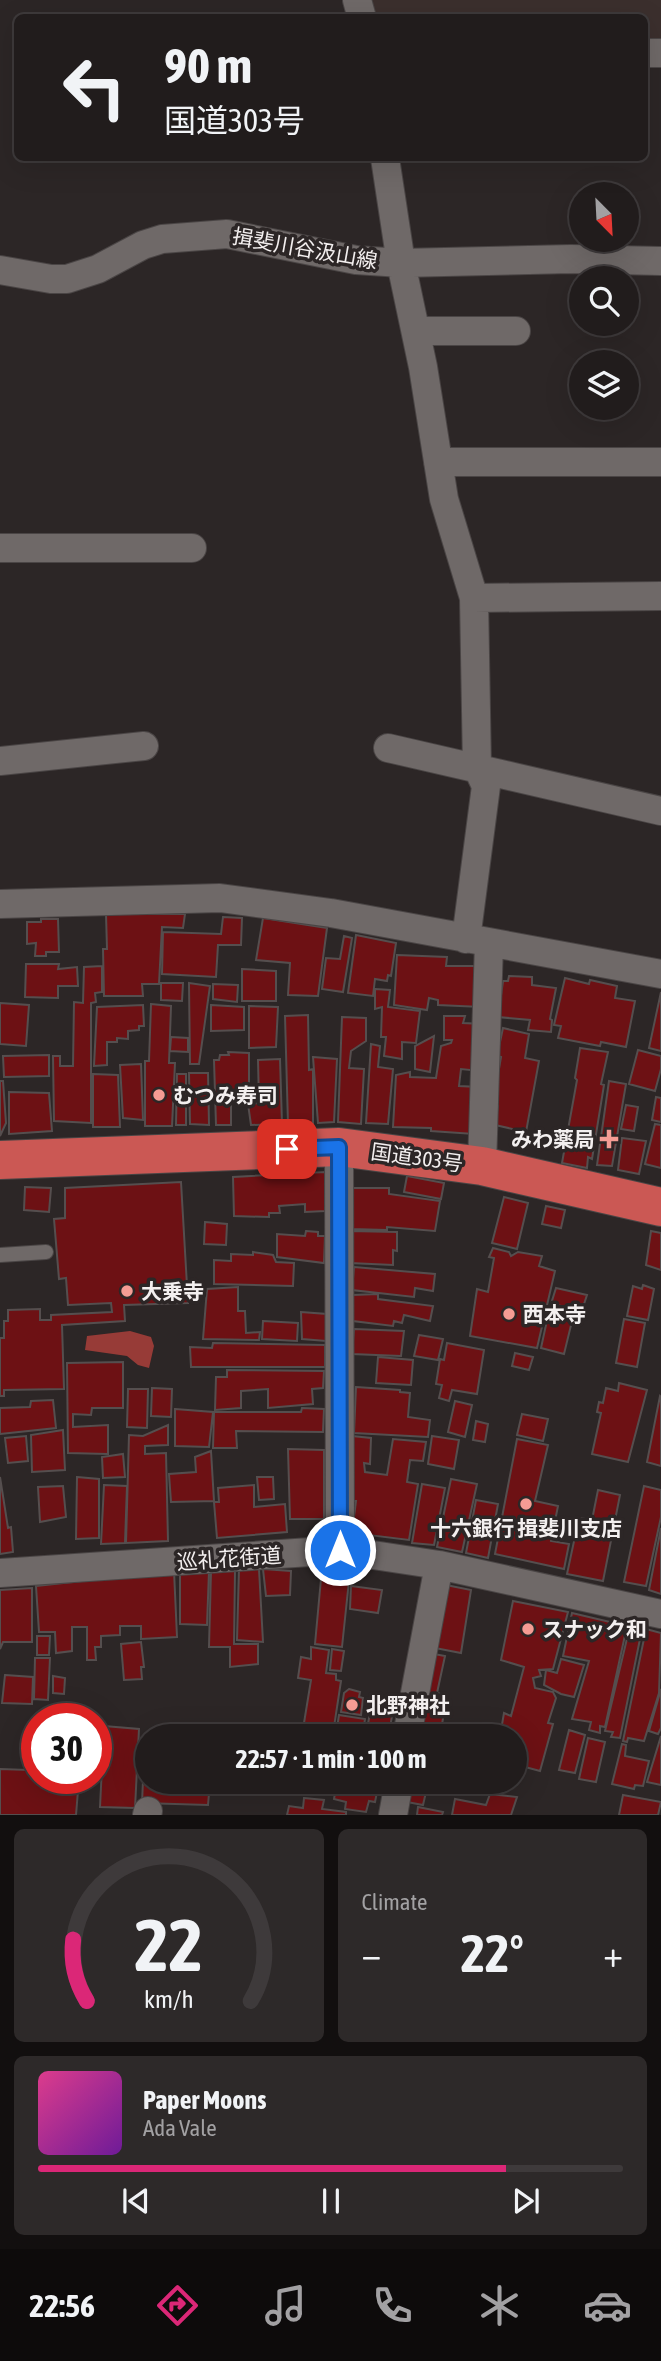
<!DOCTYPE html>
<meta charset="utf-8">
<style>
body{margin:0;font-family:"Asap Condensed","Noto Sans JP",sans-serif;background:#2d2929;color:#f1f3f6;height:100vh;display:flex;flex-direction:column;font-size:26px;white-space:nowrap}
*{box-sizing:border-box;margin:0}
p{font-size:23px;color:#a2a1a3}
.icon{flex:none;width:38px;height:38px;fill:none;stroke:currentColor;stroke-width:2;stroke-linecap:round;stroke-linejoin:round}
.map{position:relative;height:1815px;overflow:hidden}
.sheet{display:flex;flex-direction:column;gap:14px;padding:14px;background:#120f0f;flex:1}
.sheet>*{flex:none}
.top-card{position:absolute;left:14px;top:14px;width:634px;height:147px;border-radius:10px;box-shadow:0 7px 28px #0002,0 0 0 2px #3e3a3b;background:#211c1c;color:#f1f3f6;overflow:hidden}
.needle{width:46px;rotate:156deg}
.tools{position:absolute;left:569px;top:182px;display:grid;gap:14px}
.tools a{display:grid;place-items:center;width:70px;height:70px;border-radius:50%;background:#211c1c;box-shadow:0 7px 28px #0002,0 0 0 2px #3e3a3b;font-size:35px}
.speed{position:absolute;left:21px;top:1703px;display:flex;gap:14px;font-size:35px;font-weight:700;text-align:center}
.speed>*{display:grid;place-content:center;width:91px;height:91px;border-radius:50%;background:#211c1c;box-shadow:0 7px 28px #0002,0 0 0 2px #3e3a3b;line-height:1}
.speed .limit{border:10px solid #d22;background:#fff;color:#111}
.pin{position:absolute;display:grid;place-items:center;width:60px;height:60px;color:#fff;margin:-30px;border-radius:14px;box-shadow:0 4px 10px #0006}
.me{position:absolute;width:77px;margin:-38px;rotate:0deg;stroke-linejoin:round;filter:drop-shadow(0 0 5px #0008)}
.turn{display:flex;align-items:center;gap:24px;height:147px;padding:0 35px;font-size:32px}
.turn .icon{width:91px;height:91px;stroke-width:2.5}
.turn b{display:block;font-size:49px;line-height:60px}
.big{font-size:52px;font-weight:700;line-height:1.1}
.sheet .card{flex:1;display:flex;flex-direction:column;justify-content:center;gap:10px;min-width:0;padding:0 24px;border-radius:10px;background:#2d2929}
.sheet .dial{align-items:center;gap:0}
.dial svg{height:182px;overflow:visible;fill:none;stroke:#3e3a3b;stroke-width:7;stroke-linecap:round;text-anchor:middle}
.dial text{fill:#f1f3f6;stroke:none}
.song{display:flex;align-items:center;gap:21px}
.cover{width:84px;height:84px;border-radius:10px;background:linear-gradient(135deg,hsl(330 70% 55%),hsl(280 70% 35%))}
.played{height:7px;border-radius:4px;background:linear-gradient(90deg,#db2777 80%,#3e3a3b 80%)}
.keys{display:flex;justify-content:space-around;direction:ltr}
.heat{display:flex;justify-content:space-between;align-items:center;font-size:38px;direction:ltr}
.sheet .tiles{flex:1;display:grid;gap:14px;grid-template-columns:1fr 1fr}
.card:last-child{grid-column:span 2}
.trip{position:absolute;left:135px;top:1724px;width:392px;height:70px;border-radius:35px;background:#211c1c;box-shadow:0 7px 28px #0002,0 0 0 2px #3e3a3b;font-weight:700;line-height:70px;text-align:center}
.tab-bar{display:flex;height:112px;justify-content:space-around;align-items:center;background:#0d0b0b;color:#a2a1a3}
.tab-bar .icon{width:49px;height:49px}
.tab-bar .active{color:#db2777}
.tab-bar b{font-size:32px;color:#f1f3f6}
.map>svg:first-child{display:block}
.built{fill:#3b2f2d}
.water{fill:#973b37}
.building{fill:#6d1114;stroke:#554e4e;stroke-width:2}
.lines{fill:none;stroke-linecap:round;stroke-linejoin:round}
.service-casing{stroke:#4a4545;stroke-width:16}
.minor-casing{stroke:#4a4545;stroke-width:30}
.trunk-casing{stroke:#4a4545;stroke-width:40}
.service{stroke:#6f6968;stroke-width:14}
.minor{stroke:#6f6968;stroke-width:28}
.trunk{stroke:#cb5854;stroke-width:38}
.route-casing{stroke:#114b97;stroke-width:18}
.route{stroke:#1a73e8;stroke-width:12}
.poi-dot{fill:#f59c94;stroke:#2c2626;stroke-width:2.5}
.labels{text-anchor:middle;dominant-baseline:central;stroke-width:7;stroke-linejoin:round;paint-order:stroke}
.street-label{font-size:21px;fill:#f3efef;stroke:#2c2626}
.poi-label{font-size:21px;font-weight:bold;fill:#f3efef;stroke:#2c2626;text-anchor:start}
</style>
<div class="map">
<svg width="661" height="1815" viewBox="0 0 661 1815">
<rect width="100%" height="100%" fill="#2c2626"/>
<path class="built" d="M372,0H661V43H644V18L375,17Z"/>
<path class="water" d="M130,1331L151,1337L154,1346L149,1368L138,1365L127,1356L85,1350L87,1336Z"/>
<path class="building" d="M106,914H185L183,928L162,927L159,984H142L143,996H104L103,949H107Z
M223,917L242,918L241,945H218L216,977L162,974L163,932L221,934Z
M263,918L327,928L318,996L288,995L290,963L256,960Z
M41,919H58L59,952H46V956H35L36,943L27,944V922H41Z
M356,935L396,943L391,976L388,975L387,981L375,979L373,996L348,993Z
M344,936L352,938L343,992L322,989L326,958L340,959Z
M397,955L447,957L446,966H480L481,1007L438,1005V1000L429,998L427,1010L394,1005Z
M26,964H59L58,969L77,967L78,986H58V998L25,997Z
M102,966V992L95,993L96,1002L91,1003V1123L54,1121L53,1056H60V1066H73L74,1002L83,1003L84,967Z
M242,969L276,971V1001H242Z
M509,976L532,977V985L556,988L550,1019L552,1020L551,1032L528,1030L530,1020L498,1017L503,981H508Z
M565,978L589,984L590,980L617,986L615,998L635,1001L626,1047L601,1042L600,1046L558,1038L561,1026L554,1025Z
M161,983H183L182,1001L161,1000Z
M189,983L210,986L199,1064H190Z
M213,984L238,985L237,1002L213,999Z
M375,989L390,990L388,1007L420,1011L416,1043L402,1042V1059L384,1056L386,1037H381L382,1007L375,1009Z
M661,992V1051L649,1048Z
M0,1003L29,1005L26,1046L0,1044Z
M151,1004L171,1006L169,1063H175L172,1126H145V1061H149Z
M143,1005L144,1026H139V1030L128,1031V1039L117,1038V1042H107V1065L94,1066L97,1007Z
M211,1005L244,1007V1030L211,1031Z
M249,1006L278,1007L276,1047L249,1048Z
M308,1015L309,1070L313,1069V1123L288,1124L285,1016Z
M444,1016H465L463,1023L483,1024L480,1071L461,1069L459,1086L479,1087L474,1134L431,1131V1128L393,1127L396,1075L410,1072V1077L436,1078L441,1046L451,1043L452,1040H444Z
M342,1017L366,1018V1041L351,1051L349,1068L364,1069L361,1124L338,1122Z
M503,1028L529,1034L525,1058L539,1061L526,1132L495,1125L498,1106L493,1104L501,1057L497,1056Z
M434,1036L430,1072L415,1069V1046Z
M171,1037L188,1038V1052L170,1051Z
M371,1044L380,1046L378,1067L393,1069L388,1124L366,1123Z
M580,1048L608,1052L601,1084L604,1085L592,1159L588,1157L587,1168L562,1163L577,1080L575,1078Z
M638,1050L661,1056V1069L655,1091L629,1084Z
M228,1052L249,1053V1099H231V1125H216L214,1060H219L220,1055H229Z
M49,1055V1076L4,1077L3,1056Z
M313,1057L337,1059L334,1122L318,1123Z
M280,1059L282,1124L251,1125L248,1104L259,1103L258,1060Z
M141,1064L143,1120L123,1118L120,1065Z
M189,1073H208L209,1125L190,1124Z
M93,1074L118,1075L120,1127H93Z
M177,1074H186V1125H176Z
M0,1081H3L6,1123L0,1136Z
M609,1081L626,1084L612,1166L597,1165Z
M9,1092L49,1093L52,1131L9,1134Z
M656,1097L661,1098V1122L652,1120Z
M626,1105L638,1107L634,1131L621,1129Z
M655,1124L661,1125V1168L645,1164Z
M622,1138L646,1141L639,1174L618,1170Z
M325,1172V1211L305,1212V1204L279,1206L280,1213H269V1217L234,1216L233,1177Z
M407,1176L444,1183L441,1199L404,1192Z
M181,1182L188,1303L124,1305L125,1321L62,1325L64,1389L4,1390V1396H0V1338H4V1321H8V1310L40,1309V1320H51V1315L112,1312L111,1303L68,1305L66,1278L59,1279L54,1219L65,1218V1188Z
M25,1187L51,1188L49,1212L24,1210Z
M352,1188H389V1194L440,1201L435,1231L387,1227V1230L351,1229Z
M504,1197L528,1203L517,1249L492,1243Z
M546,1206L565,1210L561,1228L542,1224Z
M205,1222L227,1224L226,1245L204,1244Z
M306,1231L318,1232V1236H325L324,1263L277,1257V1234L305,1236Z
M350,1231L397,1232V1251L393,1250V1265L350,1263Z
M651,1231L661,1233V1270L646,1265Z
M493,1248L509,1252L511,1256L518,1252L542,1256L539,1266L555,1271L537,1348L470,1336L477,1289L488,1292L494,1258L489,1257Z
M253,1252L273,1255L276,1262L294,1263L293,1286L214,1284V1260L231,1261V1254L253,1255Z
M354,1267L435,1274L433,1291L415,1288L414,1297L352,1290Z
M643,1285L654,1289L648,1320L627,1316L633,1286L642,1289Z
M238,1287V1311H245L246,1333L260,1332L259,1340L203,1339L207,1289Z
M556,1288L587,1295L582,1310L551,1304Z
M378,1294V1299L433,1306L430,1321L404,1315L402,1323L394,1321L393,1326L353,1321V1295Z
M549,1311L573,1317L564,1354L541,1348Z
M301,1312L327,1314L326,1341L302,1339Z
M624,1319L645,1323L637,1367L616,1363Z
M263,1321L298,1323L297,1341L262,1339Z
M354,1329L404,1331L401,1356L352,1354Z
M419,1335L443,1339L438,1360L414,1356Z
M213,1343L325,1345V1367H191L190,1347L212,1348Z
M447,1343L484,1350L477,1394L452,1390L449,1401L439,1398L442,1385L436,1384L440,1359L444,1360Z
M515,1353L533,1357L529,1370L512,1366Z
M378,1357L413,1360L411,1385L376,1383Z
M123,1362V1408H92L91,1415L73,1414V1427L108,1425V1454L68,1453L67,1363Z
M227,1370L324,1371L323,1388L312,1389L313,1404L268,1408V1389L241,1391V1408L215,1410L216,1377H227Z
M619,1383L647,1390L628,1462L592,1454L601,1413L597,1412L599,1402L603,1403L606,1388L618,1391Z
M356,1387L400,1390V1392L410,1393L408,1417L430,1420L428,1437L354,1433Z
M152,1388L172,1389L171,1417L151,1416Z
M128,1389H148L147,1428L127,1427Z
M660,1396L661,1397V1466L647,1462Z
M53,1400L56,1428L0,1434V1408L30,1407L31,1401Z
M455,1401L472,1405L465,1437L448,1432Z
M302,1408L324,1409L323,1432L236,1431L237,1448H213L214,1412H301Z
M175,1409L213,1412L209,1447L175,1446Z
M522,1414L548,1419L543,1441L517,1435Z
M476,1421L488,1424L485,1442L473,1440Z
M168,1425V1445L145,1446V1454L166,1453L168,1541L126,1543L129,1435L143,1436Z
M63,1430L65,1470L32,1472L31,1435Z
M26,1436L28,1461L8,1463L5,1438Z
M352,1436L371,1438L370,1464L364,1463L365,1472L387,1475L393,1439L426,1442L423,1461L410,1460L407,1482L418,1484L409,1540L352,1533L356,1501H351Z
M432,1436L459,1440L454,1469L428,1464Z
M517,1439L548,1445L535,1501L558,1506L551,1541L569,1544L564,1569L495,1554Z
M288,1449L324,1450V1519H290Z
M211,1451L214,1501L171,1502L169,1474L196,1472L195,1457Z
M123,1454L125,1477L103,1478L102,1457Z
M0,1477L8,1528L11,1527L13,1552L0,1554Z
M77,1477L99,1479V1538L76,1539Z
M257,1477H273L274,1499L259,1500Z
M451,1479L477,1484L462,1552L437,1547Z
M422,1484L445,1488L434,1545L412,1543Z
M104,1485L127,1486L125,1543L101,1544Z
M254,1485V1507L285,1504L287,1532L217,1538L214,1502H219L218,1488Z
M63,1486L66,1517L40,1522L38,1487Z
M644,1486L661,1490V1517L646,1586L624,1582Z
M598,1490L620,1495L603,1581L567,1574L579,1518L592,1520Z
M476,1500L498,1504L488,1558L466,1553Z
M661,1528V1594L649,1590Z
M322,1568L350,1571L342,1647L315,1644Z
M239,1569H259L263,1642L237,1640Z
M263,1569L291,1571L290,1595L266,1596Z
M180,1570L209,1571L207,1625L180,1624Z
M235,1570L234,1644H258V1664L230,1667V1647H209L211,1571Z
M174,1571L177,1637L141,1639V1626H120V1635L101,1636V1647H95L96,1660H87V1627H72V1651L56,1653L55,1632H39L36,1586Z
M446,1585L471,1590L461,1653L435,1648Z
M351,1586L382,1590L378,1613L350,1609Z
M32,1588V1642H3L0,1649V1590Z
M513,1601L568,1612L553,1669L539,1670L541,1676L533,1678L535,1688L553,1692L556,1698L548,1723L553,1724L540,1771L514,1764V1736H500L504,1713L511,1716L524,1667L501,1660Z
M572,1613L627,1626L605,1727L600,1726V1733L589,1730L591,1722L572,1719L589,1661L563,1656Z
M630,1626L642,1629L620,1738L611,1737L613,1732L605,1731Z
M646,1629L661,1633L659,1693L644,1741L628,1738L627,1742L623,1741Z
M37,1636H50L49,1655H37Z
M141,1642L144,1667H141L142,1679L124,1680L121,1644Z
M311,1647L329,1650L326,1673L336,1674V1680L341,1681L334,1727L304,1723L311,1680L298,1678L301,1657L311,1659Z
M332,1649L344,1651L341,1671L330,1670Z
M434,1654L445,1656L437,1693L447,1695L440,1736H418Z
M35,1658H50L48,1700L34,1699Z
M561,1659L584,1665L574,1697L561,1694L544,1685L546,1670L557,1673Z
M5,1675L33,1677L32,1704L2,1703Z
M53,1676L65,1678L64,1694L53,1693Z
M349,1689L360,1692L359,1697L363,1698L361,1715L341,1712L344,1693Z
M661,1689V1728L658,1734L649,1731Z
M370,1713L392,1716L389,1733L367,1729Z
M339,1715L365,1719L363,1732L337,1728Z
M104,1726L139,1729L135,1808L100,1807Z
M569,1730L585,1735L575,1773L559,1770Z
M661,1736V1785L647,1782Z
M588,1738L605,1742L596,1782L579,1779Z
M622,1744L626,1745L625,1756L649,1761L643,1786L635,1785L634,1789L612,1784Z
M30,1751H37V1778H79L76,1815H0V1769L28,1770Z
M144,1758H147V1782H210L208,1805L142,1803Z
M337,1782H379L375,1802L369,1801L366,1812L345,1809L346,1802L334,1799Z
M410,1789L426,1792L423,1805L407,1802Z
M490,1794L517,1797L511,1815H452L455,1799L486,1805Z
M623,1795L661,1802L658,1815H619Z
M304,1798L324,1800L322,1809L346,1812V1815H287L289,1806L303,1808Z
M418,1807L443,1812L442,1815H417Z"/>
<g class="lines">
<g class="service-casing">
<path id="service" d="M0,1255L46,1252"/>
</g>
<g class="minor-casing">
<path id="minor" d="M357,0L362,18
M644,53H661
M385,158L401,263L423,367L444,499L474,598L477,767L486,786L466,939
M0,270L51,279H67L98,269L143,245L162,239L227,234L356,260L401,263L571,259L661,261
M416,331H516
M438,462H661
M0,548H192
M474,598L661,596
M388,748L661,811
M0,761L144,746
M0,904L220,898L331,913L661,974
M339,1147L340,1550
M482,1166L489,943
M0,1573L340,1550L439,1565L661,1614
M407,1736L439,1565
M147,1815L148,1811
M393,1815L399,1782"/>
</g>
<g class="trunk-casing">
<path id="trunk" d="M0,1160L339,1147L482,1166L661,1207"/>
</g>
<use href="#service" class="service"/>
<use href="#minor" class="minor"/>
<use href="#trunk" class="trunk"/>
</g>
<g class="lines">
<g class="route-casing">
<path id="route" d="M287,1149L339,1147L340,1550"/>
</g>
<use href="#route" class="route"/>
</g>
<g class="poi-dot">
<circle cx="159" cy="1095" r="7"/>
<path d="M605.5 1128.5h7v7h7v7h-7v7h-7v-7h-7v-7h7z"/>
<circle cx="127" cy="1291" r="7"/>
<circle cx="509" cy="1314" r="7"/>
<circle cx="526" cy="1504" r="7"/>
<circle cx="528" cy="1629" r="7"/>
<circle cx="352" cy="1705" r="7"/>
</g>
<g class="labels">
<g class="street-label">
<text transform="translate(305 248) rotate(10)">揖斐川谷汲山線</text>
<text transform="translate(417 1157) rotate(8)">国道303号</text>
<text transform="translate(229 1558) rotate(-4)">巡礼花街道</text>
</g>
<g class="poi-label">
<text x="173" y="1095">むつみ寿司</text>
<text x="595" y="1139" text-anchor="end">みわ薬局</text>
<text x="141" y="1291">大乗寺</text>
<text x="523" y="1314">西本寺</text>
<text x="526" y="1528" text-anchor="middle">十六銀行 揖斐川支店</text>
<text x="542" y="1629">スナック和</text>
<text x="366" y="1705">北野神社</text>
</g>
</g>
</svg>
<div class="tools">
<a><svg class="needle" viewBox="-14 -14 28 28"><path d="M0-13l5 13h-10z" fill="#e53935"/><path d="M0 13l5-13h-10z" fill="#a2a1a3"/></svg></a>
<a><svg class="icon" aria-label="search" viewBox="0 0 24 24"><circle cx="10" cy="10" r="6"/><path d="M15 15l6 6"/></svg></a>
<a><svg class="icon" aria-label="layers" viewBox="0 0 24 24"><path d="M12 4l9 5-9 5-9-5zM3 14l9 5 9-5"/></svg></a>
</div>
<div class="speed"><div class="limit">30</div></div>
<div class="pin" style="left:287px;top:1149px;background:#d93025"><svg class="icon" aria-label="arrive" viewBox="0 0 24 24"><path d="M6 21V4h12l-3 4 3 4H6"/></svg></div>
<svg class="me" style="left:340px;top:1550px" viewBox="-20 -20 40 40"><circle r="17" fill="#1a73e8" stroke="#fff" stroke-width="3"/><path d="M0-11L8 9 0 5-8 9z" fill="#fff"/></svg>
<div class="trip">22:57 · 1 min · 100 m</div>
<div class="top-card">
<div class="turn"><svg class="icon" aria-label="left" viewBox="0 0 24 24"><path d="M17 20v-9H6M10 6l-5 5 5 5"/></svg><div><b>90 m</b>国道303号</div></div>
</div>
</div>
<section class="sheet">
<div class="tiles">
<div class="card dial"><svg viewBox="0 0 100 80">
<path d="M14 69A42 42 0 1 1 86 69"/>
<path d="M14 69A42 42 0 0 1 8 42" stroke="#db2777"/>
<text x="50" y="56" font-size="32" font-weight="700">22</text>
<text x="50" y="72" font-size="11">km/h</text>
</svg></div>
<div class="card"><p>Climate</p>
<div class="heat"><a>−</a><b class="big">22°</b><a>+</a></div>
</div>
<div class="card">
<div class="song"><i class="cover"></i><div><b>Paper Moons</b><p>Ada Vale</p></div></div>
<div class="played"></div>
<div class="keys"><svg class="icon" aria-label="previous" viewBox="0 0 24 24"><path d="M18 5L8 12l10 7zM5 5v14"/></svg><svg class="icon" aria-label="pause" viewBox="0 0 24 24"><path d="M8 5v14M16 5v14"/></svg><svg class="icon" aria-label="next" viewBox="0 0 24 24"><path d="M6 5l10 7-10 7zM19 5v14"/></svg></div>
</div>
</div>
</section>
<nav class="tab-bar">
<b>22:56</b>
<svg class="icon active" aria-label="directions" viewBox="0 0 24 24"><path d="M12 3l9 9-9 9-9-9zM9 14v-3h6M13 9l2 2-2 2"/></svg>
<svg class="icon" aria-label="music" viewBox="0 0 24 24"><path d="M9 18V5l10-2v13"/><circle cx="6" cy="18" r="3"/><circle cx="16" cy="16" r="3"/></svg>
<svg class="icon" aria-label="phone" viewBox="0 0 24 24"><path d="M5 4h4l2 5-3 2q2 4 5 5l2-3 5 2v4C11 20 4 13 5 4z"/></svg>
<svg class="icon" aria-label="climate" viewBox="0 0 24 24"><path d="M12 3v18M4 7l16 10M4 17L20 7"/></svg>
<svg class="icon" aria-label="car" viewBox="0 0 24 24"><path d="M5 17H2v-5l4-1 3-4h7l3 4 3 1v5h-3M9 17h6M6 11h13"/><circle cx="7" cy="17" r="2"/><circle cx="17" cy="17" r="2"/></svg>
</nav>
